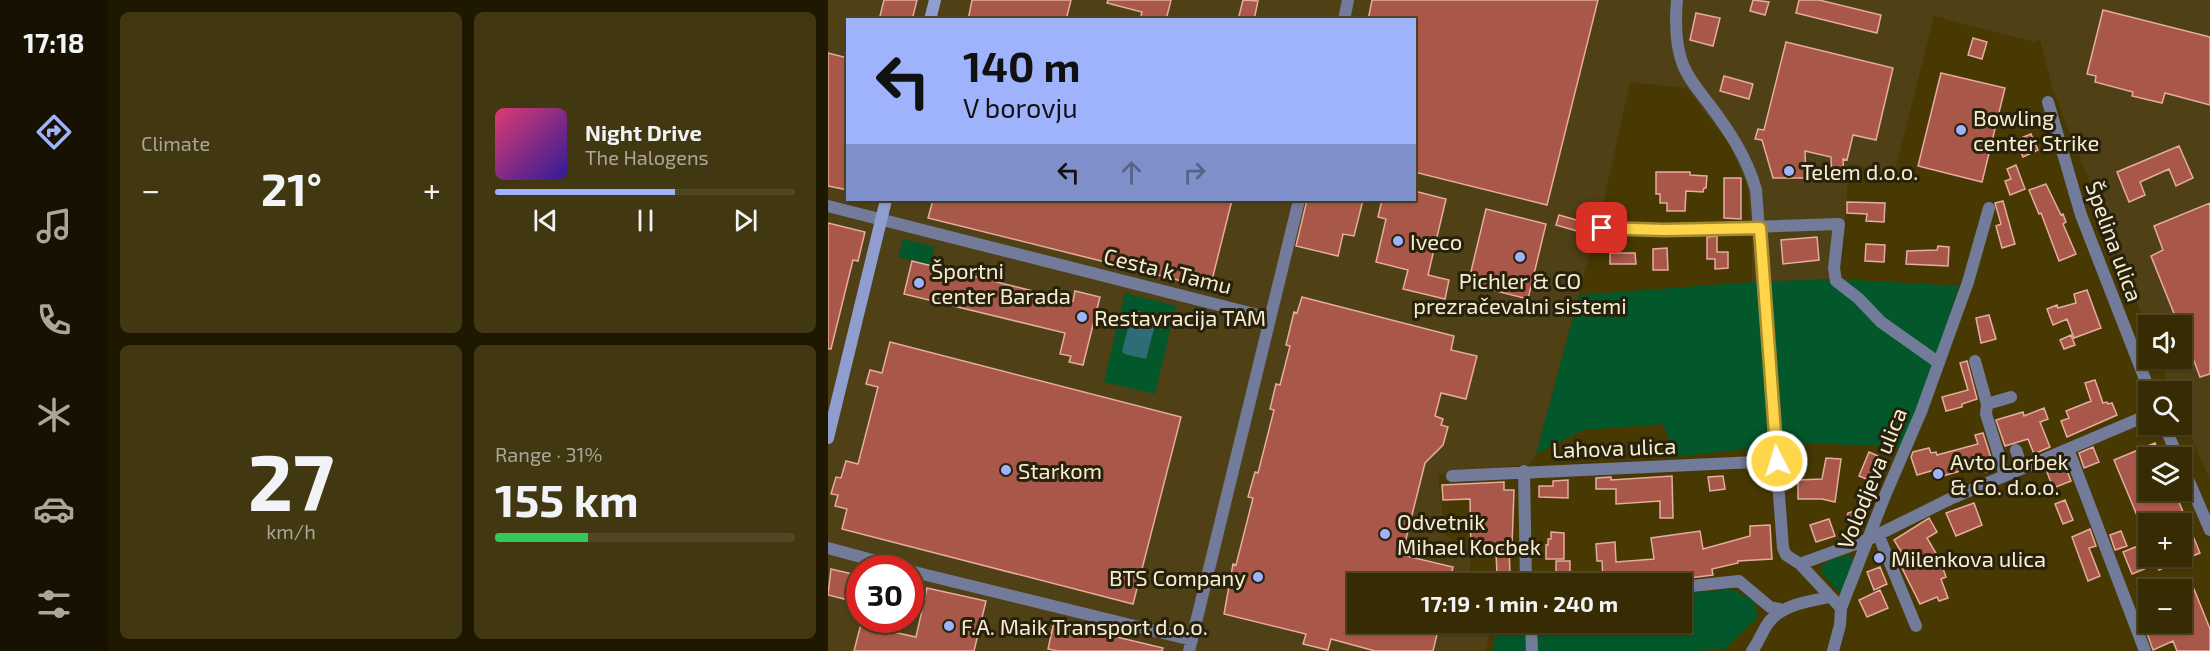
<!DOCTYPE html>
<meta charset="utf-8">
<style>
body{margin:0;font-family:"Exo 2",sans-serif;background:#413711;color:#f1f3f6;height:100vh;display:flex;flex-direction:column;font-size:22px;white-space:nowrap}
*{box-sizing:border-box;margin:0}
p{font-size:20px;color:#aaa799}
.icon{flex:none;width:33px;height:33px;fill:none;stroke:currentColor;stroke-width:2;stroke-linecap:round;stroke-linejoin:round}
.map{position:relative;flex:1;overflow:hidden}
.sheet{display:flex;flex-direction:column;gap:12px;padding:12px;background:#1e1801;width:720px}
.sheet>*{flex:none}
.banner{position:absolute;left:18px;top:18px;width:570px;height:183px;border-radius:0px;box-shadow:0 2px 4px #0004,0 0 0 2px #504724;background:#9fb3fd;color:#111;overflow:hidden}
.fabs{position:absolute;left:1310px;top:315px;display:grid;gap:12px}
.fabs a{display:grid;place-items:center;width:54px;height:54px;border-radius:0px;background:#362b02;box-shadow:0 2px 4px #0004,0 0 0 2px #504724;font-size:30px}
.speed{position:absolute;left:18px;top:555px;display:flex;gap:12px;font-size:30px;font-weight:700;text-align:center}
.speed>*{display:grid;place-content:center;width:78px;height:78px;border-radius:50%;background:#362b02;box-shadow:0 2px 4px #0004,0 0 0 2px #504724;line-height:1}
.speed .limit{border:9px solid #d22;background:#fff;color:#111}
.pin{position:absolute;display:grid;place-items:center;width:51px;height:51px;color:#fff;margin:-26px;border-radius:12px;box-shadow:0 3px 9px #0006}
.me{position:absolute;width:66px;margin:-33px;rotate:355deg;stroke-linejoin:round;filter:drop-shadow(0 0 4px #0008)}
.turn{display:flex;align-items:center;gap:21px;height:126px;padding:0 18px;font-size:27px}
.turn .icon{width:78px;height:78px;stroke-width:2.5}
.turn b{display:block;font-size:42px;line-height:51px}
.lanes{display:flex;align-items:center;height:57px;padding:0 18px;background:#0003;justify-content:center;gap:30px;direction:ltr}
.lanes .off{opacity:.35}
.big{font-size:45px;font-weight:700;line-height:1.1}
.sheet .widget{flex:1;display:flex;flex-direction:column;justify-content:center;gap:9px;min-width:0;padding:0 21px;border-radius:9px;background:#413711}
.sheet .dial{align-items:center;gap:0}
.dial b{font-size:78px;line-height:1}
.song{display:flex;align-items:center;gap:18px}
.cover{width:72px;height:72px;border-radius:9px;background:linear-gradient(135deg,hsl(340 70% 55%),hsl(250 70% 35%))}
.played{height:6px;border-radius:3px;background:linear-gradient(90deg,#9fb3fd 60%,#504724 60%)}
.keys{display:flex;justify-content:space-around;direction:ltr}
.heat{display:flex;justify-content:space-between;align-items:center;font-size:33px;direction:ltr}
.charge{height:9px;border-radius:4px;background:linear-gradient(90deg,#34c759 31%,#504724 0)}
.sheet .tiles{flex:1;display:grid;gap:12px;grid-template-columns:repeat(2,1fr)}
.trip{position:absolute;left:519px;top:573px;width:345px;height:60px;border-radius:0px;background:#362b02;box-shadow:0 2px 4px #0004,0 0 0 2px #504724;font-weight:700;line-height:60px;text-align:center}
main{display:flex;flex:1;min-height:0}
.menu{display:flex;flex-direction:column;width:108px;justify-content:space-around;align-items:center;background:#161101;color:#aaa799}
.menu .icon{width:42px;height:42px}
.menu .current{color:#9fb3fd}
.menu b{font-size:27px;color:#f1f3f6}
.map>svg:first-child{display:block}
.built{fill:#4f4115;fill-rule:evenodd}
.green{fill:#02582a}
.water{fill:#2e6c77}
.building{fill:#a85748;stroke:#e5aca0;stroke-width:1.5;fill-rule:evenodd}
.lines{fill:none;stroke-linecap:round;stroke-linejoin:round}
.street{stroke:#727b9a;stroke-width:12}
.secondary{stroke:#909ecf;stroke-width:12}
.route-casing{stroke:#a68a30;stroke-width:15}
.route{stroke:#ffd54a;stroke-width:10}
.poi-dot{fill:#9fb3fd;stroke:#28220d;stroke-width:2}
.labels{text-anchor:middle;dominant-baseline:central;stroke-width:6;stroke-linejoin:round;paint-order:stroke}
.poi-label{font-size:22px;fill:#f6edd3;stroke:#28220d;text-anchor:start}
.street-label{font-size:22px;fill:#f6edd3;stroke:#28220d}
</style>
<main>
<nav class="menu">
<b>17:18</b>
<svg class="icon current" aria-label="directions" viewBox="0 0 24 24"><path d="M12 3l9 9-9 9-9-9zM9 14v-3h6M13 9l2 2-2 2"/></svg>
<svg class="icon" aria-label="music" viewBox="0 0 24 24"><path d="M9 18V5l10-2v13"/><circle cx="6" cy="18" r="3"/><circle cx="16" cy="16" r="3"/></svg>
<svg class="icon" aria-label="phone" viewBox="0 0 24 24"><path d="M5 4h4l2 5-3 2q2 4 5 5l2-3 5 2v4C11 20 4 13 5 4z"/></svg>
<svg class="icon" aria-label="climate" viewBox="0 0 24 24"><path d="M12 3v18M4 7l16 10M4 17L20 7"/></svg>
<svg class="icon" aria-label="car" viewBox="0 0 24 24"><path d="M5 17H2v-5l4-1 3-4h7l3 4 3 1v5h-3M9 17h6M6 11h13"/><circle cx="7" cy="17" r="2"/><circle cx="17" cy="17" r="2"/></svg>
<svg class="icon" aria-label="filters" viewBox="0 0 24 24"><path d="M4 7h16M4 17h16"/><circle cx="9" cy="7" r="2"/><circle cx="15" cy="17" r="2"/></svg>
</nav>
<section class="sheet">
<div class="tiles">
<div class="widget"><p>Climate</p>
<div class="heat"><a>−</a><b class="big">21°</b><a>+</a></div>
</div>
<div class="widget">
<div class="song"><i class="cover"></i><div><b>Night Drive</b><p>The Halogens</p></div></div>
<div class="played"></div>
<div class="keys"><svg class="icon" aria-label="previous" viewBox="0 0 24 24"><path d="M18 5L8 12l10 7zM5 5v14"/></svg><svg class="icon" aria-label="pause" viewBox="0 0 24 24"><path d="M8 5v14M16 5v14"/></svg><svg class="icon" aria-label="next" viewBox="0 0 24 24"><path d="M6 5l10 7-10 7zM19 5v14"/></svg></div>
</div>
<div class="widget dial"><b>27</b><p>km/h</p></div>
<div class="widget"><p>Range · 31%</p><b class="big">155 km</b><div class="charge"></div></div>
</div>
</section>
<div class="map">
<svg width="1382" height="651" viewBox="0 0 1382 651">
<rect width="100%" height="100%" fill="#483903"/>
<path class="built" d="M0,0H1382V480L1353,413V392L1344,391L1331,359L1353,358V326H1320V330L1225,90L1212,39L1206,42L1106,16L1066,174L1021,164L1017,220L1009,279L924,282V234L919,185L901,143L858,88L802,82L773,212L708,454L702,464L610,474L617,535L642,554V583L530,584V622L664,623L658,651H0ZM20,20H586V200H20ZM32,568H82V620H32Z"/>
<path class="green" d="M75,239L107,247L102,265L70,257Z
M1009,279L1131,286L1078,447L972,443L847,457L835,424L755,430L708,454L751,295L924,282Z
M297,293L348,306L327,394L276,382Z
M1021,555L1024,557L1025,562L1016,592L1012,593L992,571C996,560 1011,557 1021,555Z
M904,589L926,601L930,617L897,649L868,651H664L670,623L854,622V594Z"/>
<path class="water" d="M308,310L329,317L318,359L296,354L294,351L304,312Z"/>
<path class="building" d="M56,0H89L84,20H51Z
M144,0H243L238,20H140Z
M280,0H343L338,20H312L314,12L279,3Z
M415,0L430,1L426,20H410Z
M544,0H770L719,205L586,172V20H540Z
M925,0L941,2L937,15L922,11Z
M971,0H991L1053,15L1049,33L968,13Z
M1275,10L1382,37V105L1337,93L1334,103L1304,96L1305,92L1267,82L1268,76L1259,74Z
M868,13L892,18L885,46L862,40Z
M1145,38L1159,42L1154,59L1140,55Z
M958,42L1065,68L1048,140L1025,135L1019,160L1015,159L1016,177L1004,178L1003,157L977,151L978,178H945L934,140L927,139L930,129L936,130Z
M0,53L20,58V190L0,186Z
M1113,73L1177,88L1154,182L1090,166Z
M896,76L925,84L921,99L892,91Z
M1203,134L1210,150L1195,157L1188,140Z
M1351,146L1365,178L1348,186L1341,169L1312,182L1317,195L1301,202L1289,172Z
M1188,165L1197,189L1182,195L1177,181L1183,179L1179,169Z
M828,172H862V175L879,176L878,188H876L875,192L858,191L857,211H839V203H832V194H828Z
M896,178H913V219L896,218Z
M1218,184L1233,215L1235,214L1238,222L1235,224L1248,254L1231,261L1213,213L1211,214L1201,190Z
M586,191L618,199L600,275L621,280L617,299L575,289L580,270L548,262L558,219L550,217L554,200H586Z
M105,200H404L382,288L100,218Z
M479,200H535L526,236L515,234L510,256L468,246Z
M1175,201L1187,244L1174,248L1168,226L1173,224L1167,203Z
M1019,202L1057,203L1056,222L1038,221L1039,214L1019,213Z
M1382,203V374L1372,377L1353,326H1351L1323,256L1335,250L1326,226Z
M658,209L718,224L700,299L640,284Z
M731,215L759,223L756,233L728,225Z
M0,223L37,232L30,261L25,260L3,349H0Z
M889,236V252H900V268L887,269V259H879V237Z
M989,237L991,260L955,264L953,240Z
M1038,244L1057,245L1056,262L1037,261Z
M1110,246L1121,247L1120,266L1078,264L1079,251L1109,250Z
M839,248L840,270H825V249Z
M782,253H807L808,264H782Z
M84,261L245,301L247,291L272,297L255,365L241,362L243,356L232,354L237,333L76,294Z
M1259,290L1273,328L1246,338L1239,319L1225,325L1219,309L1229,305L1230,308L1248,303L1246,294Z
M474,297L626,336L623,350L649,356L638,399L613,393L607,416L615,419L613,425L620,427L615,445L597,463L574,555L625,567L621,584H530V622H612L605,651H547L503,639L500,650L475,644L478,634L396,614L405,564L408,565L425,498L420,497L427,472L430,473L446,410L442,409L448,384L452,385L462,346L458,345L466,312L469,313Z
M1161,315L1168,339L1153,343L1148,318Z
M1243,335L1247,345L1236,349L1232,340Z
M62,342L353,417L305,604L14,529L19,509L7,506L10,495L3,494L8,477L13,478L18,461L30,464L50,387L38,384L42,370L54,373Z
M1139,361L1149,399L1134,404V407L1118,411L1114,397L1140,390L1132,363Z
M1267,380L1275,403L1279,402L1280,404L1284,403L1289,415L1239,437L1233,421L1241,418L1238,411L1263,401L1257,383Z
M1216,408L1220,419L1212,422L1222,447L1206,454L1200,439L1177,446L1168,420L1195,412L1196,416Z
M1155,433L1167,470L1158,472L1156,464L1115,476L1113,468L1089,475L1083,457L1085,452L1101,448L1103,453L1108,452L1109,455L1150,444L1147,435Z
M1327,443L1333,458H1320V490H1346L1372,553L1331,570L1329,564L1304,574L1295,552L1320,542L1286,460ZM1320,524H1353V556H1320Z
M1265,447L1271,462L1256,468L1251,453Z
M1041,452L1059,460L1049,483L1031,476Z
M998,458L1013,459L1007,502L994,499H970V480L994,479Z
M1237,465L1243,481L1225,488L1219,472Z
M844,476L845,518H832V501L788,504V489H768V478L783,477V480Z
M895,476L897,489L882,491L880,477Z
M740,480V498L711,497V486H725V481Z
M676,482V490H686L684,546H681L682,574H669L668,553L643,555L642,499L615,500L614,485Z
M1237,500L1245,520L1235,524L1227,504Z
M1146,503L1154,525L1128,536L1118,513Z
M1036,508L1038,514L1034,525L1018,519L1020,513Z
M1101,518L1109,532L1099,538L1112,560L1118,577L1113,579L1120,598L1111,601L1109,597L1092,604L1068,556L1074,553L1066,540Z
M1001,519L1007,536L988,542L982,525Z
M942,525L944,559L910,561V563L884,569L885,575L853,579L845,584H826V580L807,582V580L799,581V578L775,580L774,561H769L768,544L787,542L788,562L826,559L823,538L872,531L875,549L922,536V526Z
M1262,529L1268,546L1261,548L1272,576L1260,581L1244,537Z
M1293,531L1299,546L1287,550L1282,535Z
M723,532L736,533V559H718V545H720V539H723Z
M728,561H742V572L728,573Z
M1052,567L1059,584L1046,590L1039,572Z
M3,569L29,575V578L32,579V603L0,595Z
M1364,584L1382,629V651H1349L1345,641L1325,650L1316,625L1324,622L1326,628L1339,622H1353V589Z
M99,588L158,601L146,651H26L34,620H49L47,628L88,637Z
M1052,590L1060,608L1039,617L1031,600Z
M226,622L335,648L334,651H230L220,649Z"/>
<g class="lines">
<path class="street" d="M849,0C847,22 847,44 855,65C861,80 871,91 881,104C901,131 919,157 928,190L955,548L958,555L972,564L1013,608L1012,625L1005,651
M516,20L520,0
M1220,102L1253,215L1322,392
M0,206L442,318
M774,228L836,230L1011,224L1006,268L1008,281L1030,298L1053,322L1111,363
M1147,361L1159,404
M1336,424L1350,458
M1240,449L1317,651
M1188,450L1194,468
M1353,463L1382,530
M696,471L698,584
M1177,475L1158,414L1159,404L1183,397
M624,476L949,461
M1050,534L1088,626
M0,548L74,568
M972,564L1041,539L1122,499L1320,415
M82,571L364,640
M854,587L911,581L942,607L956,610
M1013,608L1056,498L1093,412L1140,282L1161,208
M703,622L704,651
M361,651L471,200
M924,651C931,642 934,631 941,622C955,604 980,602 1001,597"/>
<path class="secondary" d="M102,20L107,0
M0,438L58,200"/>
</g>
<g class="lines">
<g class="route-casing">
<path id="route" d="M774,228L836,230L932,228L949,461"/>
</g>
<use href="#route" class="route"/>
</g>
<g class="poi-dot">
<circle cx="1133" cy="130" r="6"/>
<circle cx="961" cy="171" r="6"/>
<circle cx="570" cy="241" r="6"/>
<circle cx="692" cy="257" r="6"/>
<circle cx="91" cy="283" r="6"/>
<circle cx="254" cy="317" r="6"/>
<circle cx="178" cy="470" r="6"/>
<circle cx="1110" cy="474" r="6"/>
<circle cx="557" cy="534" r="6"/>
<circle cx="1051" cy="558" r="6"/>
<circle cx="430" cy="577" r="6"/>
<circle cx="121" cy="626" r="6"/>
</g>
<g class="labels">
<g class="poi-label">
<text x="1145" y="117">Bowling<tspan x="1145" dy="25">center Strike</tspan></text>
<text x="973" y="171">Telem d.o.o.</text>
<text x="582" y="241">Iveco</text>
<text x="103" y="270">Športni<tspan x="103" dy="25">center Barada</tspan></text>
<text x="692" y="280" text-anchor="middle">Pichler &amp; CO<tspan x="692" dy="25">prezračevalni sistemi</tspan></text>
<text x="266" y="317">Restavracija TAM</text>
<text x="1122" y="461">Avto Lorbek<tspan x="1122" dy="25">&amp; Co. d.o.o.</tspan></text>
<text x="190" y="470">Starkom</text>
<text x="569" y="521">Odvetnik<tspan x="569" dy="25">Mihael Kocbek</tspan></text>
<text x="1063" y="558">Milenkova ulica</text>
<text x="418" y="577" text-anchor="end">BTS Company</text>
<text x="133" y="626">F.A. Maik Transport d.o.o.</text>
</g>
<g class="street-label">
<text transform="translate(1287 241) rotate(70)">Špelina ulica</text>
<text transform="translate(340 270) rotate(14)">Cesta k Tamu</text>
<text transform="translate(786 447) rotate(-2)">Lahova ulica</text>
<text transform="translate(1043 478) rotate(-68)">Volodjeva ulica</text>
</g>
</g>
</svg>
<div class="fabs">
<a><svg class="icon" aria-label="sound" viewBox="0 0 24 24"><path d="M4 9h4l5-4v14l-5-4H4zM17 9q2 3 0 6"/></svg></a>
<a><svg class="icon" aria-label="search" viewBox="0 0 24 24"><circle cx="10" cy="10" r="6"/><path d="M15 15l6 6"/></svg></a>
<a><svg class="icon" aria-label="layers" viewBox="0 0 24 24"><path d="M12 4l9 5-9 5-9-5zM3 14l9 5 9-5"/></svg></a>
<a>+</a>
<a>−</a>
</div>
<div class="speed"><div class="limit">30</div></div>
<div class="pin" style="left:774px;top:228px;background:#d93025"><svg class="icon" aria-label="arrive" viewBox="0 0 24 24"><path d="M6 21V4h12l-3 4 3 4H6"/></svg></div>
<svg class="me" style="left:949px;top:461px" viewBox="-20 -20 40 40"><circle r="17" fill="#ffd54a" stroke="#fff" stroke-width="3"/><path d="M0-11L8 9 0 5-8 9z" fill="#fff"/></svg>
<div class="trip">17:19 · 1 min · 240 m</div>
<div class="banner">
<div class="turn"><svg class="icon" aria-label="left" viewBox="0 0 24 24"><path d="M17 20v-9H6M10 6l-5 5 5 5"/></svg><div><b>140 m</b>V borovju</div></div>
<div class="lanes"><svg class="icon" aria-label="left" viewBox="0 0 24 24"><path d="M17 20v-9H6M10 6l-5 5 5 5"/></svg><svg class="icon off" aria-label="ahead" viewBox="0 0 24 24"><path d="M12 20V5M6 11l6-6 6 6"/></svg><svg class="icon off" aria-label="right" viewBox="0 0 24 24"><path d="M7 20v-9h11M14 6l5 5-5 5"/></svg></div>
</div>
</div>
</main>
